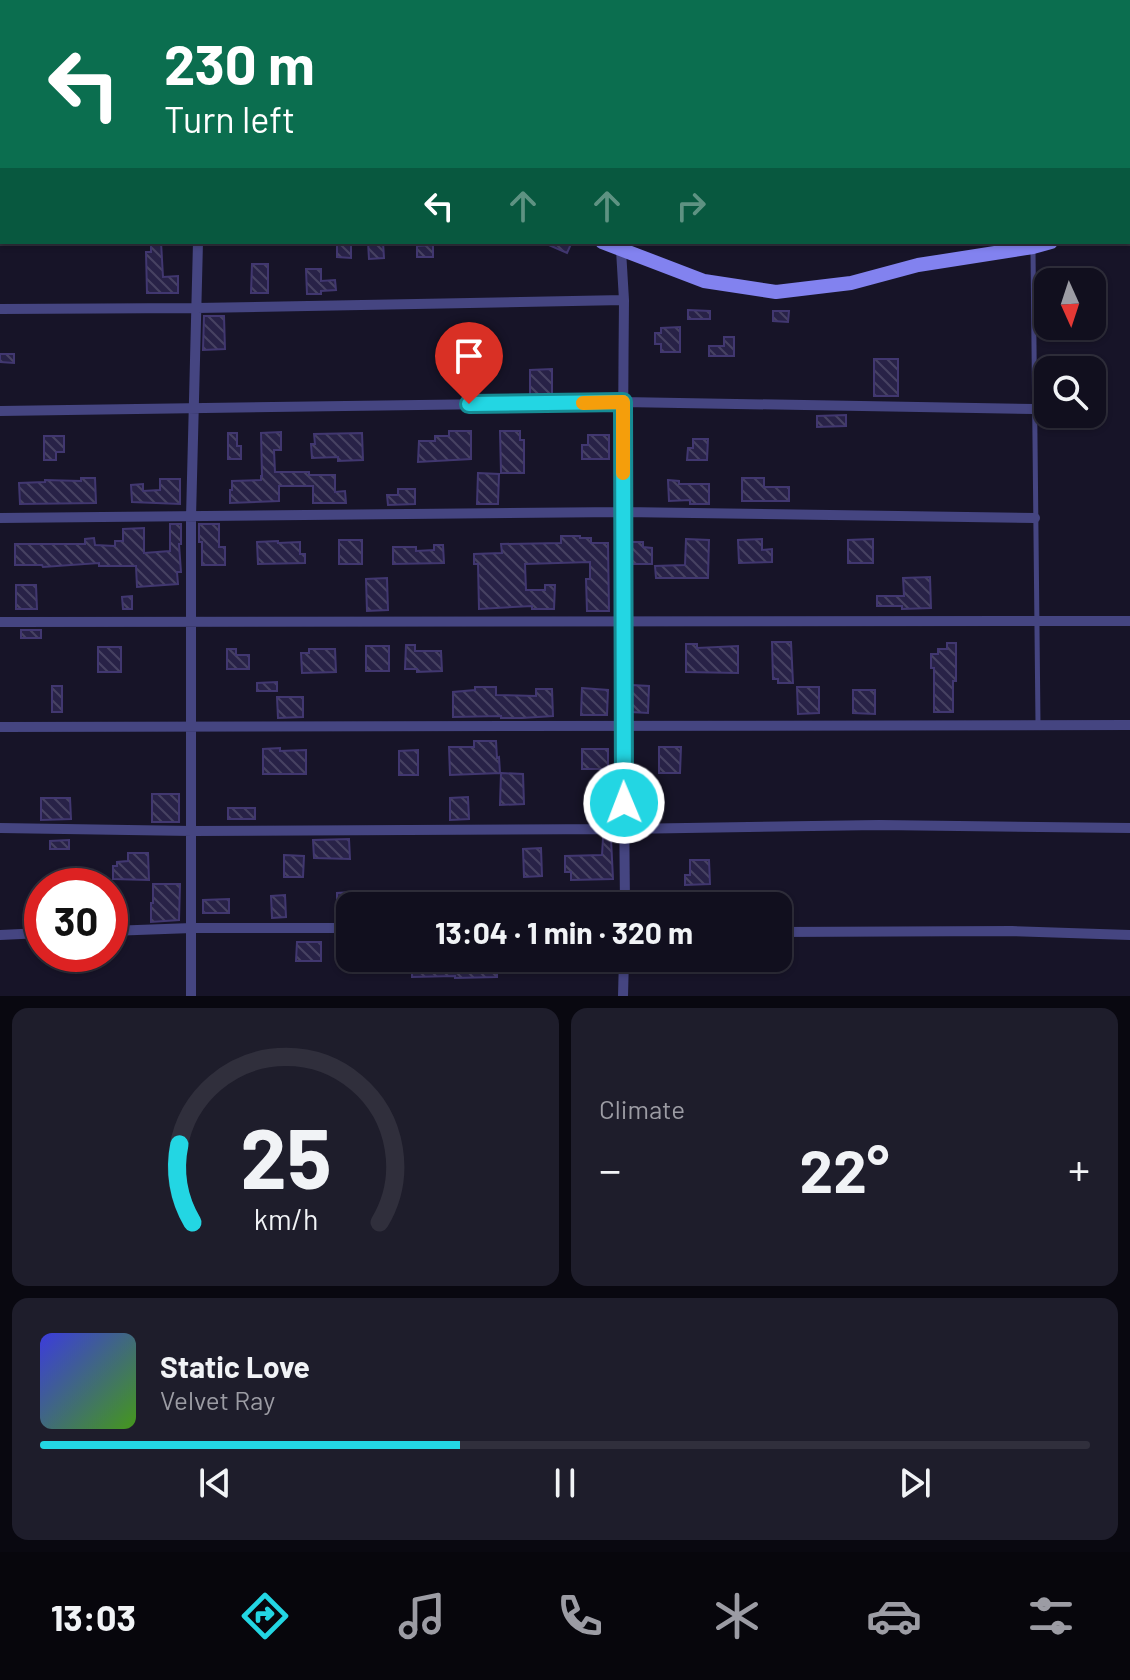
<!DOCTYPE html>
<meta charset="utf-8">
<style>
body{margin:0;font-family:Barlow,sans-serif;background:#1e1d2b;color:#f1f3f6;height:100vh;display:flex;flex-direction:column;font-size:30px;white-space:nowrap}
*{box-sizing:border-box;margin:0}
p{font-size:26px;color:#9c9ca4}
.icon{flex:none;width:44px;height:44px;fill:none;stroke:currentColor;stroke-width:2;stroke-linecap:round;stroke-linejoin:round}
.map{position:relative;height:996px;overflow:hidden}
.details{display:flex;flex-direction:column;gap:12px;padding:12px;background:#090810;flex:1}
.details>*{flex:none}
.banner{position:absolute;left:0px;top:0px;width:1130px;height:244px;box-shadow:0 2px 6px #0004,0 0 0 2px #302f3c;background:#0b6e4f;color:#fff;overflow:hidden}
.needle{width:52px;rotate:177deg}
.fabs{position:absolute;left:1034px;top:268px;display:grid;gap:16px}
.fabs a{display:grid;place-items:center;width:72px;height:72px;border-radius:16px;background:#110f1e;box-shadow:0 2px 6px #0004,0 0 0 2px #302f3c;font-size:40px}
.speed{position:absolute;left:24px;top:868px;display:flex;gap:16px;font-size:40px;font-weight:700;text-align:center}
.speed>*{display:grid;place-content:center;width:104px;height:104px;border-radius:50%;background:#110f1e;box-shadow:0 2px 6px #0004,0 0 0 2px #302f3c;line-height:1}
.speed .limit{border:12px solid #d22;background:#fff;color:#111}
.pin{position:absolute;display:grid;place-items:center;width:68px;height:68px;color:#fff;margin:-82px -34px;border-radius:50% 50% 50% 0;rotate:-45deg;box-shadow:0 0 8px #0007}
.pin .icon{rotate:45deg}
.me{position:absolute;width:88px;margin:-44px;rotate:359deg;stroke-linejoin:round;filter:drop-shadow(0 0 6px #0008)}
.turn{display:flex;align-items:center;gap:28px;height:168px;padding:0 32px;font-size:36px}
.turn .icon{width:104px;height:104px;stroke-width:2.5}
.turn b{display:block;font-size:56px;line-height:68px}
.lanes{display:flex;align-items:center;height:76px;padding:0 32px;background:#0003;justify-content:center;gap:40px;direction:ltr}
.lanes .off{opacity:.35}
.big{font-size:60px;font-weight:700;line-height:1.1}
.details .card{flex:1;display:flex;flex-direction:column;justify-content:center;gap:12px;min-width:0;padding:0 28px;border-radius:16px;background:#1e1d2b}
.details .dial{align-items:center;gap:0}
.dial svg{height:208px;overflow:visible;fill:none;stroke:#302f3c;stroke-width:7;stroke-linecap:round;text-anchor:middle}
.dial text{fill:#f1f3f6;stroke:none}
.song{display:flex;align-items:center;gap:24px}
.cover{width:96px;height:96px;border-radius:12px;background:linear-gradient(135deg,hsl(240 70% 55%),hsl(100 70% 35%))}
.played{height:8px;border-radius:4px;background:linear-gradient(90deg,#23d6e3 40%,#302f3c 40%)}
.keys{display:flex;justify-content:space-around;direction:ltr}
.heat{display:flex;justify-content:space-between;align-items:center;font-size:44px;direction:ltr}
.details .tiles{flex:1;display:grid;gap:12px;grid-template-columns:1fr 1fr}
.card:last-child{grid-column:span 2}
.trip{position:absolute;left:336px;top:892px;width:456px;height:80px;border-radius:16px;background:#110f1e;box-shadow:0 2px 6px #0004,0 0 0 2px #302f3c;font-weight:700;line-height:80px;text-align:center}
.tab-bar{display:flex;height:128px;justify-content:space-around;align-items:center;background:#07060c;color:#9c9ca4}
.tab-bar .icon{width:56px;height:56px}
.tab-bar .current{color:#23d6e3}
.tab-bar b{font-size:36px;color:#f1f3f6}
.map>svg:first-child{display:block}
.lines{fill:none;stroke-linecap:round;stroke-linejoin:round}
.stream{stroke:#122543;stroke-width:3}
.building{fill:url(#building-back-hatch);stroke:#413770;stroke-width:2}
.lane{stroke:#454581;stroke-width:5}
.street{stroke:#454581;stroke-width:10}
.secondary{stroke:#8282ef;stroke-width:14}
.route-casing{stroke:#178b94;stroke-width:20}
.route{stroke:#23d6e3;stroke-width:14}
.slow{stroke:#f59e0b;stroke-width:14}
</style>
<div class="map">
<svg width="1130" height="996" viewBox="0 0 1130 996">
<defs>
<pattern id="building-back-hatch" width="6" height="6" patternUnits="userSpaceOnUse" patternTransform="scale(2)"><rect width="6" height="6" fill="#282247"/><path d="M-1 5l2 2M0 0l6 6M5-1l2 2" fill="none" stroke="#474262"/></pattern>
</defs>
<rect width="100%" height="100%" fill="#171428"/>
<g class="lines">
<path class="stream" d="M240,2L242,0
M0,103H2"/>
</g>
<path class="building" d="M151,242H161L163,277L178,276V293H147L146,252H151Z
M337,242H351V258L337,257Z
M368,242H383L384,258L369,259Z
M542,242H572L567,253Z
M433,245V257H417V246Z
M252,264H268V293H251Z
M306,269H321V281L335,280L336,290L321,291V294H307Z
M688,310L710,311V319H688Z
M773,311H789L788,322L773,321Z
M204,316H224L225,349L203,350Z
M680,327V352H661V344H655V333H661V328Z
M724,337H734V356H709V346H724Z
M0,354H14V363L0,362Z
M874,359H898V396H874Z
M552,369V395H530V370Z
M846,415V426L817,427V416Z
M449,431H471V459L418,462L419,441H435V436H449Z
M500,431H520V440H524V473H501Z
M281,432V450H274L275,472H309V475H335V492L345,491L346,503H313V486H279V501L230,503V490H232V481L261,480V476H262L261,433Z
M228,433H237V446H241V459H228Z
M362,433L363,460L338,461V457L312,458L311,444H315L314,434Z
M588,435H609V459H582V445H588Z
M44,436H64V452H56V460H44Z
M693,439H708L707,460H687L688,448H693Z
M478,473L499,474L498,504H477Z
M81,478H95L96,503L20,504L19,483L45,482V480L81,481Z
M742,478H764V487H789V501H742Z
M160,479H180V504L132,502L131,485L143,484V491L160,490Z
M668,480L679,481V484H709V504H690V500L669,501Z
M398,489H415V504L388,505L387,495H398Z
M170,524H181V544H179L181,572H177L178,584L137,587L136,566H99V563L43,567L42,565H15V544H85V539L94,538L95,545L115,546V541H123V529L144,528V553L170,551Z
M199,524H219V547H225V565H202V542H199Z
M561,536H580V538H591V543H608L609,611H587L586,579H590V562L525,564L526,590H545V585H555L554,609H532V606L479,609L478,564H474V554L502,553L501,544L561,543Z
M686,539L709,540L708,578H656L655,566L685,565Z
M762,539V550L772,549V562L739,563L738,540Z
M873,539V563H848V540Z
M339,540H362V564H339Z
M278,541V543L300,542V554H305V563L258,564L257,542Z
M631,542H643V547L652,548V564H631Z
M434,545H443L444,563L393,564V547H416V551L434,550Z
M930,577L931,608L902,609V606H877V596H904L903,578Z
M387,578L388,610L367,611L366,579Z
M16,585H36L37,609H16Z
M132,596V609H123L122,597Z
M21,630H41V638H21Z
M772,642H791L793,683H778V679H773Z
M947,643H956V681H953V712H934V668H931V654H938V649H947Z
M686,644H697V648L738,646V673L686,672Z
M406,645H415V651H441L442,671L417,672V669H405Z
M366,646H389V671H366Z
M98,647H121V672H98Z
M227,649H236V655H249V669H227Z
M309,649H335L336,672L302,673L301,653H309Z
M277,682V691H257V683Z
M631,685L649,686L648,713L631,712Z
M52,686H62V712H52Z
M475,687H496V695L536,696V689H552L553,716L522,718H501V716L453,717V692L475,690Z
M797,687H819V713L798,714Z
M582,688L608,690L607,715H581Z
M853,690H875V714L853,713Z
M277,697H303V717L278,718Z
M474,741H496L497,758L499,757L500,773L450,775L449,747H474Z
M659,747H681L680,773H659Z
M280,748V751L306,750V774H263V749Z
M582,749H608V769H582Z
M418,750V775H399V751Z
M501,773L523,774L524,804L500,805Z
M152,794H179V822H152Z
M468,797L469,819L450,820V798Z
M41,798H70L71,819L41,820Z
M655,803L656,818H633V804Z
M228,808H255V819H228Z
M603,838L611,839L613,879L571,880V872H565V856L602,855Z
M349,839L350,859L314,858L313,840Z
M69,840V849H50V841Z
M541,848L542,876L524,877L523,849Z
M128,853H148L149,880L113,879V866H117V862L128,861Z
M284,855L304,856L303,877H284Z
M690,860H709L710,884L685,885V875H690Z
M153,884H180L179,920L151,922V903H153Z
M368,891H379V906H350V920H337V893Z
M285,895L286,917L272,918L271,896Z
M229,899V913H203V900Z
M297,942H321V961H296Z
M437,958H497V977L455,978V976L412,977V960H437Z"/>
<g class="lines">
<path class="lane" d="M1028,0V2
M1033,251L1038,724"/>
<path class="street" d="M1128,6H1130
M1128,115H1130
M0,203H2
M621,250L624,300C622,502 623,704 625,906
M0,309L197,308L624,300
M0,411L623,402L1034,409
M0,518L623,512L1035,518
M0,622L1130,621
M0,727L1130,725
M0,828L192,831L624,829L879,825L1130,828
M110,931L192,928H350
M778,932L1012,931L1130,935
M0,935L42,933
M191,996V517L198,242
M623,996L624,958"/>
<path class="secondary" d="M0,119L2,120
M1128,216H1130
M602,242L704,281L776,292L851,283L918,265L1033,247L1051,242"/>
</g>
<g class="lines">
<g class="route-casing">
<path id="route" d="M469,404L623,402L624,803"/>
</g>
<use href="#route" class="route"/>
<path class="slow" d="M583,403L623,402V473"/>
</g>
</svg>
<div class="fabs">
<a><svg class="needle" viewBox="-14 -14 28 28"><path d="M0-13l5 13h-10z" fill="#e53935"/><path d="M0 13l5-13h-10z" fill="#9c9ca4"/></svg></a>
<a><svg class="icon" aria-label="search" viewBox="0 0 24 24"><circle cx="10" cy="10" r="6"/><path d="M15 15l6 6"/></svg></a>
</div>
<div class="speed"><div class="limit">30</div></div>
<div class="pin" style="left:469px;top:404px;background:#d93025"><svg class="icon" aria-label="arrive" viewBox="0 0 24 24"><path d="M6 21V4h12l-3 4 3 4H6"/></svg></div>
<svg class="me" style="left:624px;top:803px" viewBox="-20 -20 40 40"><circle r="17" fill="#23d6e3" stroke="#fff" stroke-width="3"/><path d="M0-11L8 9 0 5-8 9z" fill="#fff"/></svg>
<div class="trip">13:04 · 1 min · 320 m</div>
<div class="banner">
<div class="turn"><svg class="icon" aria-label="left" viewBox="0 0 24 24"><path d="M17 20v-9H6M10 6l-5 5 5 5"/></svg><div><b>230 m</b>Turn left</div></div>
<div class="lanes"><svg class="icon" aria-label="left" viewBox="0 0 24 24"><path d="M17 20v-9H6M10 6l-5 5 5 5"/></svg><svg class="icon off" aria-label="ahead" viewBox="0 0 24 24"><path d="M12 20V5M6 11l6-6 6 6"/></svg><svg class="icon off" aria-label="ahead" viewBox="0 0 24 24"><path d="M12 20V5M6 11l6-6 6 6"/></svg><svg class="icon off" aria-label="right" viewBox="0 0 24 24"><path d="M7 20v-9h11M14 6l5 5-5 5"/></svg></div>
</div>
</div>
<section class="details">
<div class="tiles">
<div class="card dial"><svg viewBox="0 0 100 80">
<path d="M14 69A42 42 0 1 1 86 69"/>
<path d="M14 69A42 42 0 0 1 9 39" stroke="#23d6e3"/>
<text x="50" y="56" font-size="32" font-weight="700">25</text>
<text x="50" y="72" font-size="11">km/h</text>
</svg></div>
<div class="card"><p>Climate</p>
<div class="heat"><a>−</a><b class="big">22°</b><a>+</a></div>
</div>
<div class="card">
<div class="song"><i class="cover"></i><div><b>Static Love</b><p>Velvet Ray</p></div></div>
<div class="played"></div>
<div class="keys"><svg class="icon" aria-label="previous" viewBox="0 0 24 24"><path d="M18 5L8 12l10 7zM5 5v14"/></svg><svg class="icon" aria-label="pause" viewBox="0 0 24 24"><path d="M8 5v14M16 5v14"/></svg><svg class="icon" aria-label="next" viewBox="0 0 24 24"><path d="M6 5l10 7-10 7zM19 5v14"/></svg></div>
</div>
</div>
</section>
<nav class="tab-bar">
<b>13:03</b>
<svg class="icon current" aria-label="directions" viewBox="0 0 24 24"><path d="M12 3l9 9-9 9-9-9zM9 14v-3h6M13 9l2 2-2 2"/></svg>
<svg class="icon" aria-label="music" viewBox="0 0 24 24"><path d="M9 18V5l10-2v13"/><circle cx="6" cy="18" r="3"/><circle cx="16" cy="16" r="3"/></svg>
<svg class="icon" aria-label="phone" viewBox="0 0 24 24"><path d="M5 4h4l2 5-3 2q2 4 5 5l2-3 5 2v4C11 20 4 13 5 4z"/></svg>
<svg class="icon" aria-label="climate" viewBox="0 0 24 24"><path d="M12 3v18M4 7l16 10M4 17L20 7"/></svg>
<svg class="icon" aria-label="car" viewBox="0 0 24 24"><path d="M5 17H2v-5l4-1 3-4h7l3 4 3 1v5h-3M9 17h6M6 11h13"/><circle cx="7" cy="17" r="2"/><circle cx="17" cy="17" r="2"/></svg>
<svg class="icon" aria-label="filters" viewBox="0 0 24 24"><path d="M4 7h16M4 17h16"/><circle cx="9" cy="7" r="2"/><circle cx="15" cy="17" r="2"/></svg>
</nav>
